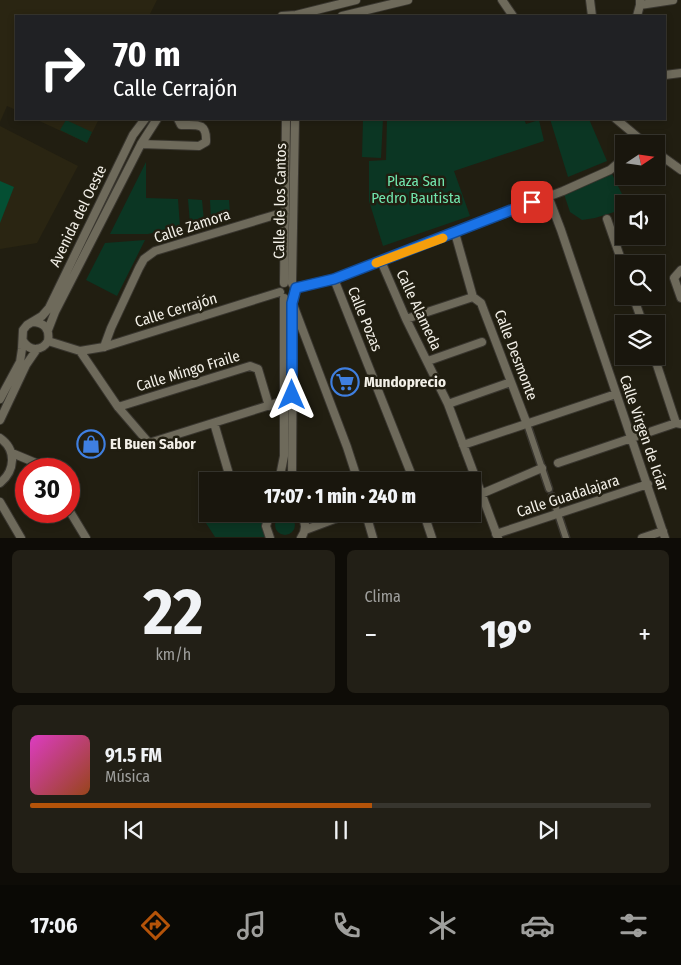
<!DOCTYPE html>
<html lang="es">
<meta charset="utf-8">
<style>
body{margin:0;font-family:"Fira Sans Condensed",sans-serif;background:#221f16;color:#f1f3f6;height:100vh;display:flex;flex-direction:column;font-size:19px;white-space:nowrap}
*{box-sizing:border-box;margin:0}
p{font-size:16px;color:#9f9f9d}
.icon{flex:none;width:28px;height:28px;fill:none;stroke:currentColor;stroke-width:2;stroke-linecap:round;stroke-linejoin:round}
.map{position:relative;height:538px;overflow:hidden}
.details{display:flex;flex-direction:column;gap:12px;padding:12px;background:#0e0c07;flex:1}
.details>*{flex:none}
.banner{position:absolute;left:15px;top:15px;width:651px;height:105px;border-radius:0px;box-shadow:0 2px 8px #0003,0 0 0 1px #37352e;background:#202124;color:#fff;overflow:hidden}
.needle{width:32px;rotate:77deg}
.controls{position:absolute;left:615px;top:135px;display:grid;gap:10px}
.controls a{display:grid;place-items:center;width:50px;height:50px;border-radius:0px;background:#19160d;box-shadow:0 2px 8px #0003,0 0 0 1px #37352e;font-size:25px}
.speed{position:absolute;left:15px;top:458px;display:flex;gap:10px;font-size:25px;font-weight:700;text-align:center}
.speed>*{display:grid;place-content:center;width:65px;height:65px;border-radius:50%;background:#19160d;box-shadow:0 2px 8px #0003,0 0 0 1px #37352e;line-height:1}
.speed .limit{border:8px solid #d22;background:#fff;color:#111}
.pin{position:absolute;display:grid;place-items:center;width:42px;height:42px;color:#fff;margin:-21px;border-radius:10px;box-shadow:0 2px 8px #0006}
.me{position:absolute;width:55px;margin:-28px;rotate:0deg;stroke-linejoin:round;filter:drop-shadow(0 0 4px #0008)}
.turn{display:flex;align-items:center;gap:18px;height:105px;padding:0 15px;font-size:22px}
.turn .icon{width:65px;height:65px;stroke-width:2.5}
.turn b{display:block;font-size:35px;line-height:42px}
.big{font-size:38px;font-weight:800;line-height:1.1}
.details .widget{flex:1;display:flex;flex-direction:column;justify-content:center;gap:8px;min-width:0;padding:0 18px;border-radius:8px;background:#221f16}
.details .dial{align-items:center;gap:0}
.dial b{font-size:65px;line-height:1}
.song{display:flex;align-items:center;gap:15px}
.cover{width:60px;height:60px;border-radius:8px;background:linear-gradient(135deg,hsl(310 70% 55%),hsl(20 70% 35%))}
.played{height:5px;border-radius:2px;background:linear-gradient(90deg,#b45309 55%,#37352e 55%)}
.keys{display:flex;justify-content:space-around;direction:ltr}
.heat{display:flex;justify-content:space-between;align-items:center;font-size:28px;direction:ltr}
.details .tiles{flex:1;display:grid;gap:12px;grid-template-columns:1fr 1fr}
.widget:last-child{grid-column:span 2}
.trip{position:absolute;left:199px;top:472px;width:282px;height:50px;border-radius:0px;background:#19160d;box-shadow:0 2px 8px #0003,0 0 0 1px #37352e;font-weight:800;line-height:50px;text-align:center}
.tab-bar{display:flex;height:80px;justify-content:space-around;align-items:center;background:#0a0905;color:#9f9f9d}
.tab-bar .icon{width:35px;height:35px}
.tab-bar .current{color:#b45309}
.tab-bar b{font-size:22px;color:#f1f3f6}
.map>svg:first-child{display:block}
.built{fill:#2a2512}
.green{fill:#0b3623}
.forest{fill:#044f33}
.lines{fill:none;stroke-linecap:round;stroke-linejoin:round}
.pedestrian-casing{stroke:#39362f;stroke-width:9}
.minor-casing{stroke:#39362f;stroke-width:10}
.pedestrian{stroke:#6e6a5b;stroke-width:6}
.minor{stroke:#6e6a5b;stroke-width:8}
.route-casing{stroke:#114b97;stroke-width:12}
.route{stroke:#1a73e8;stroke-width:9}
.slow{stroke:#f59e0b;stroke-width:9}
.labels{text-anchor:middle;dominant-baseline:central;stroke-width:5;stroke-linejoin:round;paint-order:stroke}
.park-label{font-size:15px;fill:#71e5ad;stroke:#211e11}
.street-label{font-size:15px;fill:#f3f0e8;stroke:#211e11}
.poi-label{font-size:15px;font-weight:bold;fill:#f3f0e8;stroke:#211e11;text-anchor:start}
</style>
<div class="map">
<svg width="681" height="538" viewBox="0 0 681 538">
<rect width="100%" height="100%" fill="#211e11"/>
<path class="built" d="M0,0H157L149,16H16V110L7,106L0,122Z
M35,119H99L87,143Z
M0,126L78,166L37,243L0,249Z"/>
<path class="green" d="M363,119H383L381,158L362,157Z
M387,119H524L526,124L539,120L544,141L454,171L470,216L383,246L369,201V161L386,160Z
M550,119H589L607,161L568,177Z
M66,120L92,132L87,143L60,130Z
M146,162V198L178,199L180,227L148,234H110Z
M610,170L627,204H624V209L595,218L582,220L570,212L563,191Z
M188,199L202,200L204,221L190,224Z
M210,200H229L230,214L211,219Z
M145,240L117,296L86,280L105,243Z
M226,514H266V537H215L204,520Z
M275 525a10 10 0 1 1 20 0a10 10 0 1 1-20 0Z"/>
<path class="forest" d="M0,181L14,187L0,223Z"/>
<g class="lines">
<g class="pedestrian-casing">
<path id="pedestrian" d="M527,424L549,489
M552,496L566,538"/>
</g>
<g class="minor-casing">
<path id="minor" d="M502,0L513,16
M590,0L592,16
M640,5L673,0
M282,16L296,15L356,0
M342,16L408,0
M637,16L640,5V1
M665,75L681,73
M616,119L646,144
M141,144L199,146L206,142C207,122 197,125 181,125L178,119
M656,152L681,170
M548,196L561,230L665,538
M607,219L624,268
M455,233L473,297L481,303L527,424
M381,261L406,319L448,404L498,538
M681,270L674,278L681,298
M334,279L414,481
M284,283L286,119
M292,283L295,119
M296,288L334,279L563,191L610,170L624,158
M633,296L643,324
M294,307L347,447L358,481
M406,319L473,297
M48,330L55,312L141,144L157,119
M23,341C30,352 42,351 48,341C50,329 44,322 32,322
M48,341L80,351L118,407L149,443L283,401
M104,347L111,328L139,268L144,259L155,251L285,212
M80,351L104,347L280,292
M654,356L676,423
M428,361L482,342
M0,399L20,362L22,349L23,330L27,325L42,316L49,308L133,135L145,119
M448,404L511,382
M118,407L250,366L258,369L269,406
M0,420L26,365L37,349
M214,423L231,481
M0,438C17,450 15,471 0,483
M463,445L616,394
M12,453L36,463L41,469
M558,463L676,423L681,424
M279,481L284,456V298
M292,481L293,303L296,290L292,283
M481,494L542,468
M0,502L21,538
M69,510L86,538
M270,514L266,526L270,538
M301,514C306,522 307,530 301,538
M366,514L373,538
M424,514L432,538
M305,530L348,514
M496,534L648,484
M642,538L663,531"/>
</g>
<use href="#pedestrian" class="pedestrian"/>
<use href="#minor" class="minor"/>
</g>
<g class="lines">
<g class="route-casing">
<path id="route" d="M292,395V303L296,288L334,279L532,202"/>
</g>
<use href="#route" class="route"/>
<path class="slow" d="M376,263L443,238"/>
</g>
<defs>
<g id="supermarket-ring" transform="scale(1.4375)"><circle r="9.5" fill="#211e11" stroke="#3f7fe0" stroke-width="1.5"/><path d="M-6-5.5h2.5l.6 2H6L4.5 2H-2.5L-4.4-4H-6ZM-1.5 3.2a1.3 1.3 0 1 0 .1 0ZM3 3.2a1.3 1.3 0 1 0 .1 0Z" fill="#3f7fe0"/></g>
<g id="shop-ring" transform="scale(1.4375)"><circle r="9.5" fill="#211e11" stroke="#3f7fe0" stroke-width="1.5"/><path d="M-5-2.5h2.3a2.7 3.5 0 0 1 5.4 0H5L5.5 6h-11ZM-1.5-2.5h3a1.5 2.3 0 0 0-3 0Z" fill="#3f7fe0"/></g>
</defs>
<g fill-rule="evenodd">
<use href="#supermarket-ring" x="345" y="382"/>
<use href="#shop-ring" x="91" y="444"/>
</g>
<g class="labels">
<g class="park-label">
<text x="416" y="181">Plaza San<tspan x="416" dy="17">Pedro Bautista</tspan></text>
</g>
<g class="street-label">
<text transform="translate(280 201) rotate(-89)">Calle de los Cantos</text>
<text transform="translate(78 216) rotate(-64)">Avenida del Oeste</text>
<text transform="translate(192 226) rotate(-18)">Calle Zamora</text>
<text transform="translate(176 310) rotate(-17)">Calle Cerrajón</text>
<text transform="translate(419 310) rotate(65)">Calle Alameda</text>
<text transform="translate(365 319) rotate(68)">Calle Pozas</text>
<text transform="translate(516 355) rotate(69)">Calle Desmonte</text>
<text transform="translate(188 371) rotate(-17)">Calle Mingo Fraile</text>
<text transform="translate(644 433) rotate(71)">Calle Virgen de Icíar</text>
<text transform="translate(568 496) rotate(-18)">Calle Guadalajara</text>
</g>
<g class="poi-label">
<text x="364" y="382">Mundoprecio</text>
<text x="110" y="444">El Buen Sabor</text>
</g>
</g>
</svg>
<div class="controls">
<a><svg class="needle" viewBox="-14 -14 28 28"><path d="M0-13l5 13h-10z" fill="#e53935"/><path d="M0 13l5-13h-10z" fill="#9f9f9d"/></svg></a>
<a><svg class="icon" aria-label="sound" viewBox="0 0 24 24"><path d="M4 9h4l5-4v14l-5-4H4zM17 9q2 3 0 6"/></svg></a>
<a><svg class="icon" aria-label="search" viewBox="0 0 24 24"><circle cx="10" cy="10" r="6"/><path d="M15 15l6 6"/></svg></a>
<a><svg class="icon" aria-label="layers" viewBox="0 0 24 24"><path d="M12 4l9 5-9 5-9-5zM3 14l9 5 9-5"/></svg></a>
</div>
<div class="speed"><div class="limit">30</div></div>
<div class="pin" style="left:532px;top:202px;background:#d93025"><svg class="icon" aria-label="arrive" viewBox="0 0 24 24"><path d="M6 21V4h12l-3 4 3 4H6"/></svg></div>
<svg class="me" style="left:292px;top:395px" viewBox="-20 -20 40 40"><path d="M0-17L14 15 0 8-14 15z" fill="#1a73e8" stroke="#fff" stroke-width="4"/></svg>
<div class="trip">17:07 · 1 min · 240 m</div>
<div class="banner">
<div class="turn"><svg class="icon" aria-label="right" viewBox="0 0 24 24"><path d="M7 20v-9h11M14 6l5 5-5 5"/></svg><div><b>70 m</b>Calle Cerrajón</div></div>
</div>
</div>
<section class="details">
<div class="tiles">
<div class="widget dial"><b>22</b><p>km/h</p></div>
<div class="widget"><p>Clima</p>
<div class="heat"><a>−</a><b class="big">19°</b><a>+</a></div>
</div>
<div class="widget">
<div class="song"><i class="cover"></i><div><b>91.5 FM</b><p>Música</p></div></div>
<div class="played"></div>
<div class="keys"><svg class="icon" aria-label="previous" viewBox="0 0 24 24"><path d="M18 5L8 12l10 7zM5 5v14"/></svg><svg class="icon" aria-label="pause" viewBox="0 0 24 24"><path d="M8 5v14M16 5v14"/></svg><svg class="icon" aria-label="next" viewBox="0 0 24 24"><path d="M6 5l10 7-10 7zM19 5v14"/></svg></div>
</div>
</div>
</section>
<nav class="tab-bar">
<b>17:06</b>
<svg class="icon current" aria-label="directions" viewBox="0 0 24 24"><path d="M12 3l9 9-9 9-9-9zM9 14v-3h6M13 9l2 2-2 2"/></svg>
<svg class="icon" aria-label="music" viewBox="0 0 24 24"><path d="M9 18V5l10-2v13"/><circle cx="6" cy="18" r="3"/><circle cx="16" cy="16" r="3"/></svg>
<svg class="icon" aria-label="phone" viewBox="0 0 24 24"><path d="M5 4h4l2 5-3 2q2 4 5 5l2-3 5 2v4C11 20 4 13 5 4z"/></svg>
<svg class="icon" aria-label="climate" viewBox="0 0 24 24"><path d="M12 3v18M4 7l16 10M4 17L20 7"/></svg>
<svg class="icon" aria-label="car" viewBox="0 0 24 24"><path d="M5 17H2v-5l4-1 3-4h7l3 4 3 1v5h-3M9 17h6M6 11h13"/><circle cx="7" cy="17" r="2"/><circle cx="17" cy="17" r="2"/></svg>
<svg class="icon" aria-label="filters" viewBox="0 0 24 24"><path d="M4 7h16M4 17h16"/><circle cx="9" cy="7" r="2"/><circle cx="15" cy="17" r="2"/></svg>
</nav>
